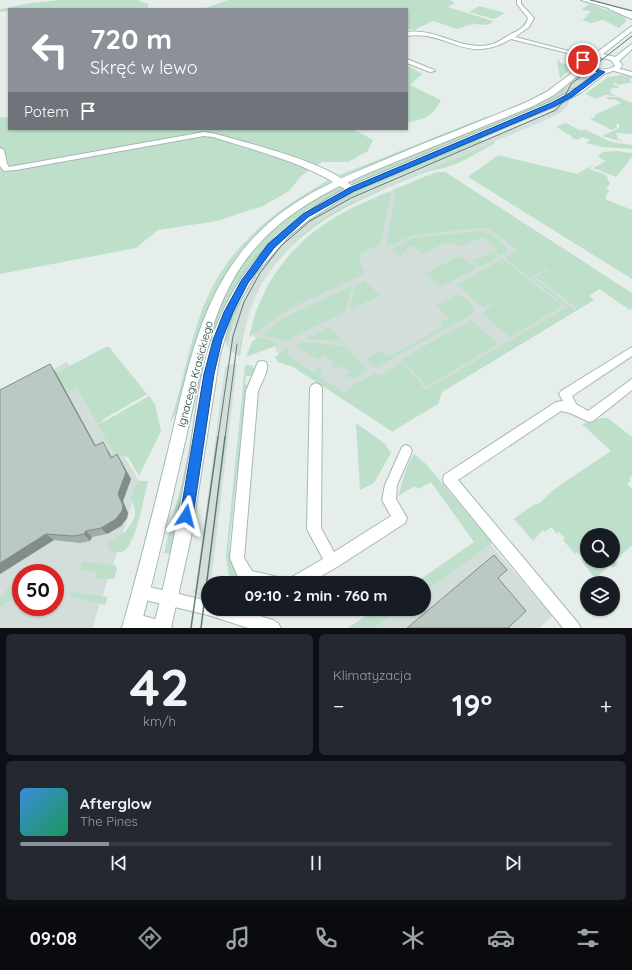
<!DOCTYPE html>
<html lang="pl">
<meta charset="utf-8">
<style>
body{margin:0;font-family:Quicksand,sans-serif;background:#242831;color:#f1f3f6;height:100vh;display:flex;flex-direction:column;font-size:15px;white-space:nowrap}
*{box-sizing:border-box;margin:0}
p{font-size:13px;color:#9ea1a6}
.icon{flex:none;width:22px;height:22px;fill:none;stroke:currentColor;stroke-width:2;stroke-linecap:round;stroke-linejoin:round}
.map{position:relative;height:628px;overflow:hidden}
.sheet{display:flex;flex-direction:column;gap:6px;padding:6px;background:#0d0f14;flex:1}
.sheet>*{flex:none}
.hud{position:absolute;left:8px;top:8px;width:400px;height:122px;border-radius:0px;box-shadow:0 1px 3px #0004;background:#8c9099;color:#fff;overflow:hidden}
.fabs{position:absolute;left:580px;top:528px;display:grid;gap:8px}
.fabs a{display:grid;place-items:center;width:40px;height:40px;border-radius:50%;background:#171b24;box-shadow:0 1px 3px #0004;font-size:20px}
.speed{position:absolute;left:12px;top:564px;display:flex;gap:8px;font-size:20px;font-weight:700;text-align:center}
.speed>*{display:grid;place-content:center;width:52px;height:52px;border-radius:50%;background:#171b24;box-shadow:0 1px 3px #0004;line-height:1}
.speed .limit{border:6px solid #d22;background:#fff;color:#111}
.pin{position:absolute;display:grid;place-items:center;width:34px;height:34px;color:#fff;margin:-17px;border:2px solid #fff;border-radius:50%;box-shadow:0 1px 4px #0007}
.me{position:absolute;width:44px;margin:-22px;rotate:9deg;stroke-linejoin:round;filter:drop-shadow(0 0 3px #0008)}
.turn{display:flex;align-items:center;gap:14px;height:84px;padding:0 16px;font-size:18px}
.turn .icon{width:52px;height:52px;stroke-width:2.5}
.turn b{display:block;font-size:28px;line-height:34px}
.then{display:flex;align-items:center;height:38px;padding:0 16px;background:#0003;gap:8px;font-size:15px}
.big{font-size:30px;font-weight:700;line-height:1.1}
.sheet .tile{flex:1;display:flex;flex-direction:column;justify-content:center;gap:6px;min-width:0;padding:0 14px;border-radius:6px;background:#242831}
.sheet .dial{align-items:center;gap:0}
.dial b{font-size:52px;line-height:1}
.song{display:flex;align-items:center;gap:12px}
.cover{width:48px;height:48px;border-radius:6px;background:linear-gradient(135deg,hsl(210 70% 55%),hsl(150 70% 35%))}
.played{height:4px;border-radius:2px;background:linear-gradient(90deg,#8c9099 15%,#363941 15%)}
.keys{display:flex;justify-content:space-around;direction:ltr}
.heat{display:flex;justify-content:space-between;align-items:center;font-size:22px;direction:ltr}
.sheet .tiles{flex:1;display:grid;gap:6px;grid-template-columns:1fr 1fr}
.tile:last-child{grid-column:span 2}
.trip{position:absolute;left:201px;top:576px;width:230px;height:40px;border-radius:20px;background:#171b24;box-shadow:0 1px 3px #0004;font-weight:700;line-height:40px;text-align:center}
.tabs{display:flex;height:64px;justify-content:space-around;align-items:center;background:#090b0e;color:#9ea1a6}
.tabs .icon{width:28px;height:28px}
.tabs .on{color:#8c9099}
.tabs b{font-size:18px;color:#f1f3f6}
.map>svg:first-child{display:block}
.built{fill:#d3deda;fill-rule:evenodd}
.green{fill:#bee0ca;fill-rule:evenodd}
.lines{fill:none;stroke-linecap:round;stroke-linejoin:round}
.minor-casing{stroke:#a7b7b3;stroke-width:2}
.tertiary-casing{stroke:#a7b7b3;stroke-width:2}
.secondary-casing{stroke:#a3bab4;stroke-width:2}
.minor{fill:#fff;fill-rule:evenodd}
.tertiary{fill:#fff;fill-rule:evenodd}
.secondary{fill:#fff;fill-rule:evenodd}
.tram-far1{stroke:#5e7c77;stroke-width:1}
.tram{stroke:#5e7c77;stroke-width:1.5}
.wall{fill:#a0ada9}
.shaded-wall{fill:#828d89}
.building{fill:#bac9c4;stroke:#828d89}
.route{fill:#1a73e8;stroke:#114b97}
.labels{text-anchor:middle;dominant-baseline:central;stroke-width:3.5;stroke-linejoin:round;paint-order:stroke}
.street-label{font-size:11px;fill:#23413c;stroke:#f6faf9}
</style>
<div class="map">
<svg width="632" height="628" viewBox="0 0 632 628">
<rect width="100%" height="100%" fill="#e5eeeb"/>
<path class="built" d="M589,69L595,71L564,97L567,85Z
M571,97L567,107L557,115L358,200L316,224L291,245L273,267L262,283L247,316L238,356L228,349L237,313L254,278L282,242L307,221L328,208L352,196L541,117Z
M438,172H445L591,267L599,289L589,296L594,300L442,392L438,404L395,430L279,356L275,347L268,348L250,333L256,312L272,278L289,255L309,235L328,221L349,209L428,175Z
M67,362L139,481L120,543L92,628H0V397ZM21,573H55V607H21Z
M231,364H237L211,583H208V600L198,596L192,590L195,589L200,554L225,367Z
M485,538L552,616L539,628H361L387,609H424V583Z"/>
<path class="green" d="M59,0H138L148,4V9H9V11L0,12V9L31,3Z
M228,0H450L455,3L448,7L493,21L488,25L473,24L457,29L433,21L414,30L407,29V9H203Z
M589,4L621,15L627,20L619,28L603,20L591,23L570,16L583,20L591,11L581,10Z
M479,6L505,13L494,19L469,12Z
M568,58L574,61L575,66L560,78L557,60L561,59L558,62L571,66L574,63L566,60Z
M407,65L422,74L410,85L441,100C432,118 425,118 407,123Z
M583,72H585L567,85L564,97L540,108L534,105Z
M622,75L632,77L630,80L632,82L619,85L614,83L613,85L618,86V88H612L610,92L616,96L605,95L596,99L585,94L608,77Z
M604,97H618L632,103V134L616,133L618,139L624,142L602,136L619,128V124H616L617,127L612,130L590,119L596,117L594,115L621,103L614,99L611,100Z
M530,106L536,109L354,185L349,181Z
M488,116L480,122L343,176H337Z
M9,117V129H353L373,140L368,151L348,162H322L301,176L289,191L263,206L217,221L158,230L136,248L0,274V118Z
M566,123L579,130H586L611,142L632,145V149L602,147L586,143L591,140L583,137L576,140L571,138L573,137L558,128L557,126Z
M480,139L483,141C452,154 421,167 391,179C306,215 248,249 228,346H227L225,337L226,331L244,293L263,262L297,226L351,193Z
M494,142V144C479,151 466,161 450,166C443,169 434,169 427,172C412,177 398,183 385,189C305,223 251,265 240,356H238C247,295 280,244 333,212C354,200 377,192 399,182C431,169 463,155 494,142Z
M617,151L632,153V157L616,177L593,168L606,161L598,157L602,152Z
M498,155L577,174L591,166L590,169L606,175L610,184L606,188L609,190L605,199L632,210V279L468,177Z
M438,172H445L632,293V308L630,310L599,289L589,296L594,300L442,392L438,404L396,428L393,432L293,367L278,362L275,357L287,348L290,349L287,355L313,372L318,367L320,368L323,372L319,376L345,393L350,387L376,373L379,376L402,363L426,390L567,307L532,279L534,278L574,310L577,308L536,277L546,271L561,281L545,269L530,278L505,258L518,251L491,230L481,228L414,235L389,246L386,244L396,193L392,190Z
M329,180V183C253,223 215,270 193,353C189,369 180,413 170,422C182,388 187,353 199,319C221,252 269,213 329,180Z
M339,186L343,190L306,211L276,235L247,270L224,309L173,554L164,553C173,515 184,478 191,439C207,344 215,266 302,206C313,199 327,193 339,186Z
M388,192L391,194L380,245L361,253L359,263L364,269L362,275L290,308L249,337C267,257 317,222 388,192Z
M481,231C490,233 499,240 506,247V253L500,256L494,251L497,249L482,237L460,247L454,243H445L422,254L413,246L407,248L406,252L401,255L409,264L392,249L413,238Z
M492,252L498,257L480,267L471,260H475Z
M460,256L477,268L440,287L425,273Z
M502,259L563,306L510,337L483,314L486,312L485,310L494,304L493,303L483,308L458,286V284Z
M365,280L380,296L349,310L356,285Z
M352,286L345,312L285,341L263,335L283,318Z
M457,295C465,297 473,302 474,311L471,315L375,368L366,359L381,351L387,357L443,327L440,323L449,318L436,305Z
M471,320L498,344L427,386L402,359Z
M330,327L341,341L306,339Z
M258,337L280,344L246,357L252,342Z
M301,342L346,346L367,371L357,377L348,378L346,375L350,371L341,366L335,369L330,366L334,361L324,355L321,359H318L299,349L297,345Z
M106,347H109L147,394L97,423L77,388L67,392L56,373Z
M245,365H251L255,371L254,376H246L245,384L247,385V387L240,445L244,446L242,471H237L229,549H234L251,583H233L228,572L226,555Z
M149,396L155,404L161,431L139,476L128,457L114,453L98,425Z
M602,418H608L632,437V476L629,478L631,480L627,484L632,489V545L615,561L618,564L613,568L610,565L595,579L581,560L583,558L577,552L575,554L563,540L565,538L559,532L557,534L551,527L545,532L543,530L533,541L514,519L533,505L540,503L552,491L572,477L611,451L582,424ZM587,535H613V561H587Z
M356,423L384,443L391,453L374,483L360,490Z
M414,454L426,464L492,543L424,592V583H415L474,542L431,482L418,489L415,486L398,496L408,464Z
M138,481H148C144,497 137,538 126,549C122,553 117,553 112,552L108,547V542L125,532L131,524L135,516V509L131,498Z
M84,562L115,565L117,568L114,579H97L95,572L81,570V564Z
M14,581L18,595L0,607V598Z
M73,592H74L108,597L105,605L71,597L70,595Z
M376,609H400L374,628H348Z"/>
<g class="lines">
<g class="minor-casing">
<path id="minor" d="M517,0H521V4L534,18L529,27L515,37L588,56V58L511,39C464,66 450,30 407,36V32C437,28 461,51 489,45C497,44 504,38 511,34C518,31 526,27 528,18L517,4Z
M407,59L434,70L435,71L430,72L407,63Z
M616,68L632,72V76L614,71V69Z
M204,132L216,134C251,144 331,163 355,189L351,191H348C307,163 260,152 213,137L204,136L16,170L4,171L0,166V148L4,150L7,164L9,167Z
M632,347V356L572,396L576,404L588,411L632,379V390L593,421L589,422L570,413L561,411L458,480L578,623L581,628H563L444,483L443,479L444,475L556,402L563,401L559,394L561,391Z
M262,361L266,362C270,370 261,383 258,391L244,558L252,571L282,578L284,583H245L238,577L230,558L246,391L258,362Z
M316,383L320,385L322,388L321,528L334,552L391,516L382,500L385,485L402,447L406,445L410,447L412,451L397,485L396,499L407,518L405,523L337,567L309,583H288L290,578L323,559L307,529L310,388L312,385Z
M141,585L208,601V609H236L273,620L278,623L281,628H248L208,615L141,599L136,597L134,592L136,587Z
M133,613L169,623L172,628H132L128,626L125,621L128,616Z"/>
</g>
<g class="tertiary-casing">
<path id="tertiary" d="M581,0H590L632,11V15Z"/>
</g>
<g class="secondary-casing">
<path id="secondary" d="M609,7L632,15V19L609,9Z
M632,26V31L603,54L615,57L632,44V49L619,61L622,64L621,68L604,74L582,92L556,106L354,191L310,219L290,235L256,273L232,315L220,354L191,537L171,628H153C169,570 179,510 190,451C196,414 199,376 211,341C235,268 282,223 348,187L550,102L576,88L596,73L586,69L554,95L533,106C492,123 451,139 410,156C370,172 329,188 294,213C270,230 248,253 234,278C207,325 199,381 187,433C172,498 158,563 140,628H122C138,572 152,516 166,459C190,364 200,273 285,210C318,186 358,171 396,155C439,137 484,120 527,102L548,91L582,65L581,59L587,55L596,53ZM598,57L611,60L615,66C606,72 593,70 587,61Z"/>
</g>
<use href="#minor" class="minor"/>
<use href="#tertiary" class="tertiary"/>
<use href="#secondary" class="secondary"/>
<path class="tram-far1" d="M590,0L632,11
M218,438L233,336L244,302L260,273L281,246L310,221L351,198L556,110L561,104L571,84L632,36
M225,438L237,344"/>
<path class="tram" d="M191,628L218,437
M201,628L225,437"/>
</g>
<path class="wall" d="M56,373L96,446L108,450L112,457L117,454L131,479L123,501L128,513L127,518L121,526L107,534L92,537L90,541L80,543L54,540L0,574V390Z"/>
<path class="shaded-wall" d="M50,364L56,373L100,454L95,446Z
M117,454L131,479L123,501L128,513L127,518L121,526L107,534L101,528L118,494Z
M86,531L92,537L90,541L84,534Z
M46,534L54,540L0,574V563Z"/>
<path class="building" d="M50,364L95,446L103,442L111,458L117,454L126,472L118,494L123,506L122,511L116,519L101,528L86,531L84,534L73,536L46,534L0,563V390Z
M494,555L507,570L498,578L526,611L508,628H407Z"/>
<path class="route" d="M581,59H585L591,67L605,72L572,97L555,106L354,191L308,217L274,248L248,283L233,312L222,340L214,374L193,516L191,520L186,522L182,520L180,516L204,374L213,340L224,312L241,281L268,244L303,214L349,188L551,103L568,94L598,72L587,69Z"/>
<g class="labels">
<g class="street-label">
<text transform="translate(195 374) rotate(-75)">Ignacego Krasickiego</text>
</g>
</g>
</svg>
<div class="fabs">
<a><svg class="icon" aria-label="search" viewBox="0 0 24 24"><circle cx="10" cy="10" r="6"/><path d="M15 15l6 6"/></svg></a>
<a><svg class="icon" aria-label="layers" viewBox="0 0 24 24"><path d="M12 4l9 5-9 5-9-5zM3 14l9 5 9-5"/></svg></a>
</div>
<div class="speed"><div class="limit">50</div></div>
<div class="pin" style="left:583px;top:60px;background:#d93025"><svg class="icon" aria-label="arrive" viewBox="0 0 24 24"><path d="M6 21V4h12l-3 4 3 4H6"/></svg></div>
<svg class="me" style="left:186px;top:516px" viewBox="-20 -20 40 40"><path d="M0-17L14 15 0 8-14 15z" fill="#1a73e8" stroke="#fff" stroke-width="4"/></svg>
<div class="trip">09:10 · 2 min · 760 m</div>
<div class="hud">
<div class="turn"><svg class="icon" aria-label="left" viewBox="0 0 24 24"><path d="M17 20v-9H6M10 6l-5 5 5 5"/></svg><div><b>720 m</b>Skręć w lewo</div></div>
<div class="then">Potem<svg class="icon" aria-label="arrive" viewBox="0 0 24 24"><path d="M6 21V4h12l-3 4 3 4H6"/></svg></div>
</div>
</div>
<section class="sheet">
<div class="tiles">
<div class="tile dial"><b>42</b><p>km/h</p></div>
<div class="tile"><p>Klimatyzacja</p>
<div class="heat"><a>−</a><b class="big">19°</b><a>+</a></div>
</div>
<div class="tile">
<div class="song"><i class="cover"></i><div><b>Afterglow</b><p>The Pines</p></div></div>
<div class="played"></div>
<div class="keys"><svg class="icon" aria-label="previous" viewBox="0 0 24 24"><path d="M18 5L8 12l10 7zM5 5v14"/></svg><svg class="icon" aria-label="pause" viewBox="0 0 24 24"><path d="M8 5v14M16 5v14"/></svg><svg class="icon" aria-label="next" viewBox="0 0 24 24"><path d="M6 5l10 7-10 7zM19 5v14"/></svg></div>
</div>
</div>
</section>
<nav class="tabs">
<b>09:08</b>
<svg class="icon on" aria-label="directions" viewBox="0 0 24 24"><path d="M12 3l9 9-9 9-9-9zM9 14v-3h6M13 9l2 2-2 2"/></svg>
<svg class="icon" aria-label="music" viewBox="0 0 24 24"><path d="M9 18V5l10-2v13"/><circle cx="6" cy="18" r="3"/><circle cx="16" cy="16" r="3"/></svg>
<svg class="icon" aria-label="phone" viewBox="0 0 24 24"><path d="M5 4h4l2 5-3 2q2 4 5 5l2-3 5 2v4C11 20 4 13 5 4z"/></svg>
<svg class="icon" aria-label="climate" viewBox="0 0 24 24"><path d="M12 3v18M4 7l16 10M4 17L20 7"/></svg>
<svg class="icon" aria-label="car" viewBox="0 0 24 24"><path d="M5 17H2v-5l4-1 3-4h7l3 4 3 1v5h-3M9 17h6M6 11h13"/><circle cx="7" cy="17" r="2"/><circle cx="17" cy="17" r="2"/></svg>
<svg class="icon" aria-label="filters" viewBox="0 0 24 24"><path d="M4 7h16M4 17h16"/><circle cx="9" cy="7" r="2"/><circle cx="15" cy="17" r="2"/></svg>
</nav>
